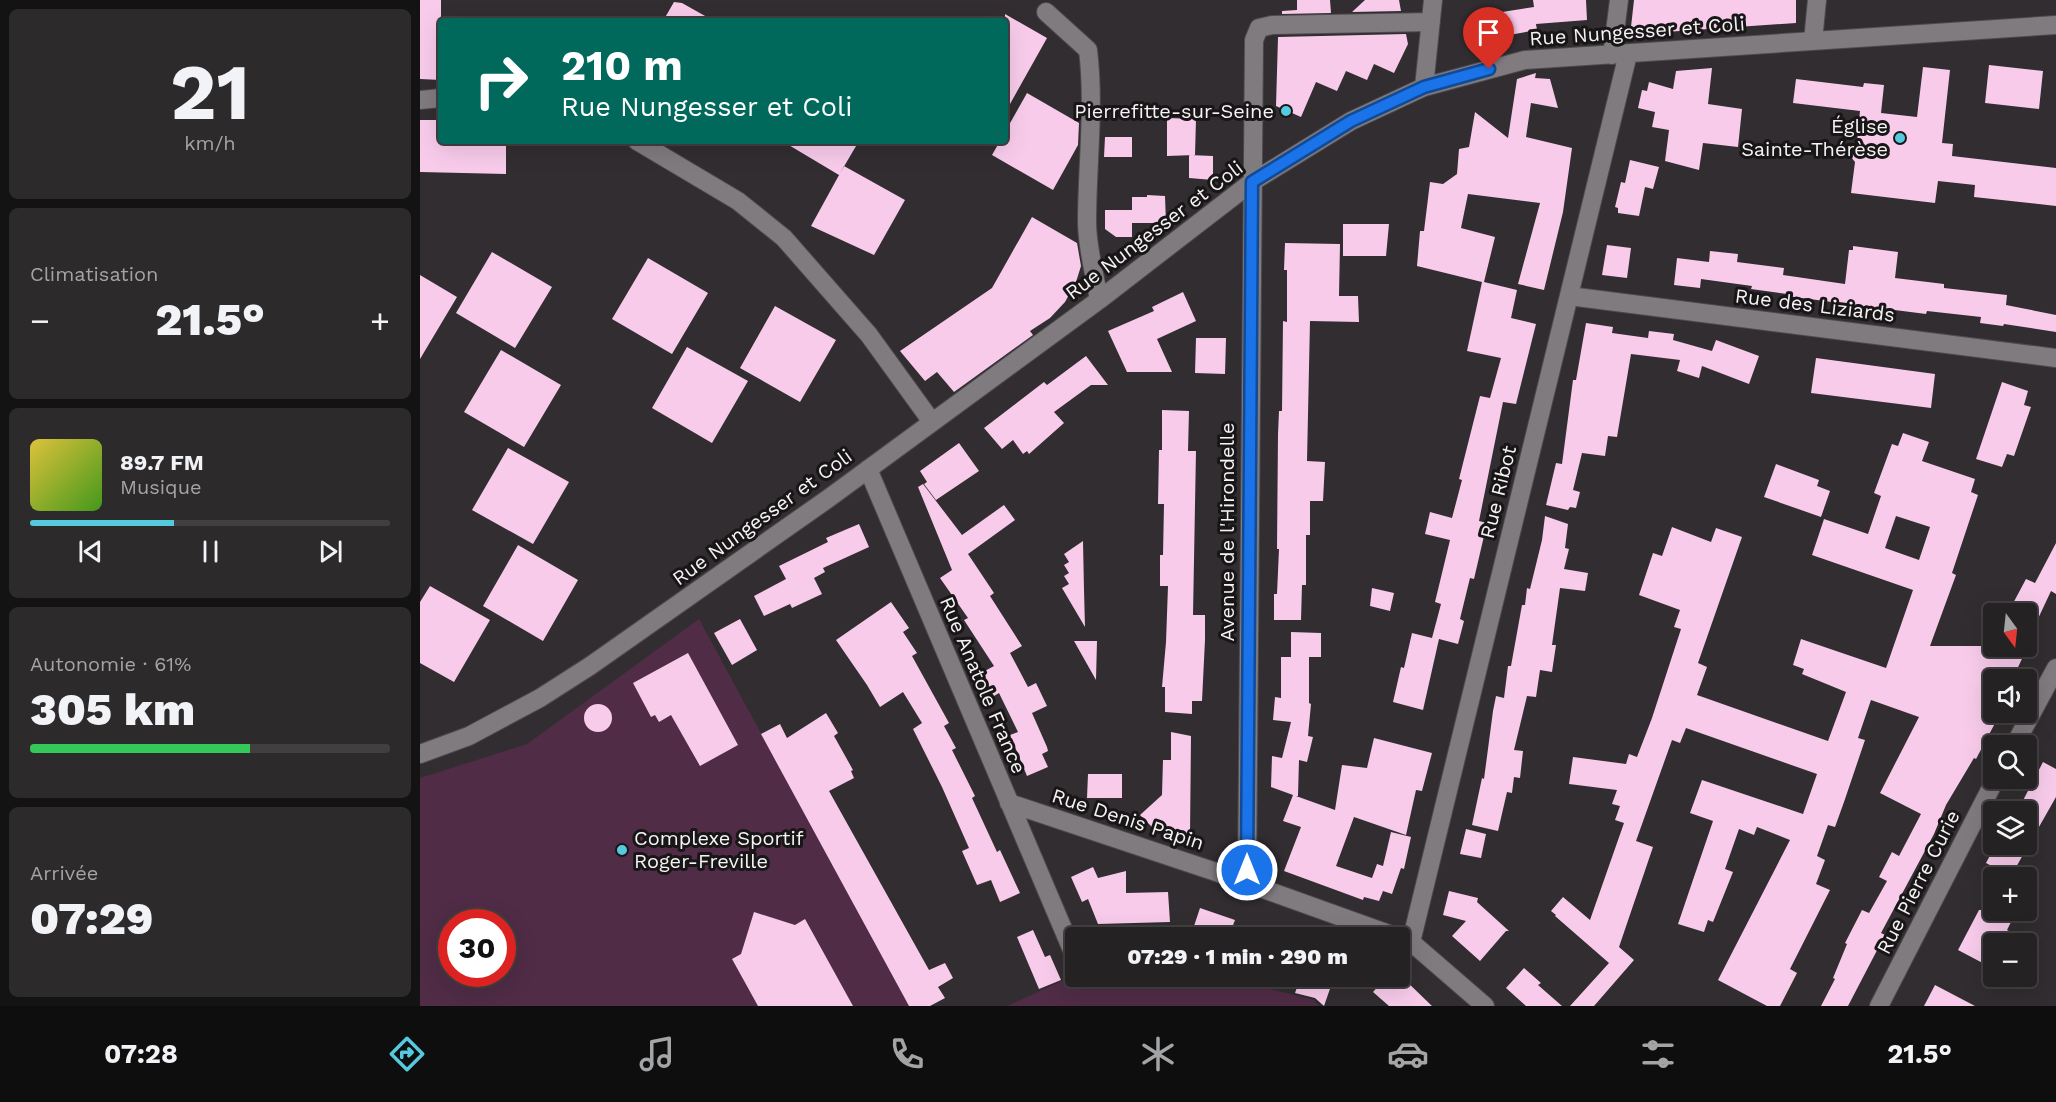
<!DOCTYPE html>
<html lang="fr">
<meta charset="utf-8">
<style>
body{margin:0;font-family:"Work Sans",sans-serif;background:#2d2a2c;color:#f1f3f6;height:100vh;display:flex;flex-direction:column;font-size:22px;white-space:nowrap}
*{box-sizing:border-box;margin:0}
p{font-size:20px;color:#a3a4a6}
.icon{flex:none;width:33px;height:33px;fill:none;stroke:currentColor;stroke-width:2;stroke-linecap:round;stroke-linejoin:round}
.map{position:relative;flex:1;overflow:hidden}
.side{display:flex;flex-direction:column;gap:9px;padding:9px;background:#141314;width:420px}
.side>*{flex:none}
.top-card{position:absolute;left:18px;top:18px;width:570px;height:126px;border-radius:6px;box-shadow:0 6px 24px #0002,0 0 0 2px #423f41;background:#00695c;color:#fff;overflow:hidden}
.needle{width:39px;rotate:165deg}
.fabs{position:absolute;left:1563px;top:603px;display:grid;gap:12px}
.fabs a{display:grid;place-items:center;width:54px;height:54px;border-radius:6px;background:#252224;box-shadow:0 6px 24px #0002,0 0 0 2px #423f41;font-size:30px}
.speed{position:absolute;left:18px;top:909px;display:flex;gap:12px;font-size:30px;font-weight:700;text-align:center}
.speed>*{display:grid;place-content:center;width:78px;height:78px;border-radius:50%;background:#252224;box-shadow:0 6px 24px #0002,0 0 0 2px #423f41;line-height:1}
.speed .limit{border:9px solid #d22;background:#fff;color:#111}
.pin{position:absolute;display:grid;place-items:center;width:51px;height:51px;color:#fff;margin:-62px -26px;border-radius:50% 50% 50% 0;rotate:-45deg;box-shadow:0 0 6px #0007}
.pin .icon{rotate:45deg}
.me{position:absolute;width:66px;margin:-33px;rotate:0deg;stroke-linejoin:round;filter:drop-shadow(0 0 4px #0008)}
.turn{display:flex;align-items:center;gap:21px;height:126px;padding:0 24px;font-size:27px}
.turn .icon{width:78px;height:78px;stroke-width:2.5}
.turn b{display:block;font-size:42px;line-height:51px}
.big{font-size:45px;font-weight:800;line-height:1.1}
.side .widget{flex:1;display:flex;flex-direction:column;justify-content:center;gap:9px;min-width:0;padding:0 21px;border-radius:9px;background:#2d2a2c}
.side .dial{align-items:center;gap:0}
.dial b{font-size:78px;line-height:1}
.song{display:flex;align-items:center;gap:18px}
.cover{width:72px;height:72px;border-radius:9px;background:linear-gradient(135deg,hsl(50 70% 55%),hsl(100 70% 35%))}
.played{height:6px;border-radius:3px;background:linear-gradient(90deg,#55cadf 40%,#423f41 40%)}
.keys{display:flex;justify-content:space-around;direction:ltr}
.heat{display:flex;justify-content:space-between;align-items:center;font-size:33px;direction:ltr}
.charge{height:9px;border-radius:4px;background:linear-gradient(90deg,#34c759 61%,#423f41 0)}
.trip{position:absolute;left:645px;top:927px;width:345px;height:60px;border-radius:6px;background:#252224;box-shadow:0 6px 24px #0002,0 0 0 2px #423f41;font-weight:800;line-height:60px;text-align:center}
.menu{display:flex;height:96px;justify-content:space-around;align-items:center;background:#0f0e0e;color:#a3a4a6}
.menu .icon{width:42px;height:42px}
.menu .on{color:#55cadf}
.menu b{font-size:27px;color:#f1f3f6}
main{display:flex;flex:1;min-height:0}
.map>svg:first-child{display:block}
.green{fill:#502c46;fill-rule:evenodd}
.building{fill:#f8cbeb;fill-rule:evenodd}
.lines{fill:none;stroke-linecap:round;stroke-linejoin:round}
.minor-casing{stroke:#4e4a4d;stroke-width:20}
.minor{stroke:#807b7e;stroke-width:18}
.route-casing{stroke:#114b97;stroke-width:15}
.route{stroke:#1a73e8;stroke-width:10}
.poi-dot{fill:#55cadf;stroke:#181617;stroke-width:2}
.labels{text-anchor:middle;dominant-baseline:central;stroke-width:6;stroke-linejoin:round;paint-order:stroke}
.street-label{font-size:20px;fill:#f6f3f5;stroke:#181617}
.poi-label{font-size:20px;fill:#f6f3f5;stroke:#181617;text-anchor:end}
</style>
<main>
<section class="side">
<div class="widget dial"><b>21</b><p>km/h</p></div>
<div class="widget"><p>Climatisation</p>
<div class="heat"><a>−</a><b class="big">21.5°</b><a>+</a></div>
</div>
<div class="widget">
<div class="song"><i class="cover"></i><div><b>89.7 FM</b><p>Musique</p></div></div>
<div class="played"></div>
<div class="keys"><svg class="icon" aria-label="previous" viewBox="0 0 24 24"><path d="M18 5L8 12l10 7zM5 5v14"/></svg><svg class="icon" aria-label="pause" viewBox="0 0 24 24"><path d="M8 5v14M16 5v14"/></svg><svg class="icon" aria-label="next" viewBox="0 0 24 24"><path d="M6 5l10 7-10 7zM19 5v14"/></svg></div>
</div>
<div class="widget"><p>Autonomie · 61%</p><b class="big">305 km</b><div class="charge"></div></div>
<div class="widget"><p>Arrivée</p><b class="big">07:29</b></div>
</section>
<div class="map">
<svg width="1636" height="1006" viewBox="0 0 1636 1006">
<rect width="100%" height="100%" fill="#312d30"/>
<path class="green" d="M279,619L489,1006H0V778L107,744ZM32,922H82V974H32Z
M655,975L801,977L894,1000L899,1006H587Z"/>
<path class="building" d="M0,0H21V80L0,79Z
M877,0H910L911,13L862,14V11L877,10Z
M945,0H979L981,11L932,12Z
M1113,0H1166L1167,20L1116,24L1117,30L1067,39L1063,15L1114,7Z
M1214,0H1376V23L1217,34L1211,27Z
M254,2L262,3L294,21H243Z
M585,14L627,38L585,113Z
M986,34L988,44L974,73L954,64L947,80L926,71L917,91L896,82L881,117L856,106L858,37Z
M1569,65L1623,71L1619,109L1565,103Z
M1503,67L1530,70L1522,143L1533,144L1532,156L1636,168V206L1554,197L1555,185L1518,181L1515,203L1431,193L1435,162L1427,152L1437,143L1440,111L1373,103L1376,79L1443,87L1444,83L1464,85L1461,113L1497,117Z
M1292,68L1288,104L1322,109L1318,147L1283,143L1279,170L1245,161L1249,130L1232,127L1235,112L1218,108L1222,90L1227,91L1229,82L1253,89L1256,71Z
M1116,73L1115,78L1130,79L1138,108L1111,103L1106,137L1152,148L1143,212L1124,290L1098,284L1120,203L1048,194L1041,228L1075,237L1064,282L1097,290L1091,318L1116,324L1096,404L1083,402L1059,521L1067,523L1054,579L1050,578L1040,619L1044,621L1038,644L1019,639L1003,710L973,702L981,667L984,668L992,633L1012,638L1021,604L1015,602L1030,540L1005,534L1010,512L1032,518L1042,480L1039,479L1060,396L1070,398L1081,358L1047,351L1062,282L997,266L1000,231H1004L1010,182L1023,184L1037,174L1039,149L1049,147L1055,112L1088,138L1097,79Z
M607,93L659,123L658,145L633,190L572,155L580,141H585V132Z
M747,118L776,119L775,155L747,156Z
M0,120H21V141H86V174L0,172Z
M685,137H712V157H684Z
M362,141H439L419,175Z
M769,155L793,156V180L769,178Z
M1210,160L1239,167L1233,189L1225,187L1219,216L1198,213V208L1195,207L1201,182L1205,183Z
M424,166L485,200L454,255L391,226Z
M727,195L745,196L746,223H712V197H727Z
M685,210H712V237H696L685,229Z
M612,217L657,243L661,266L656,282L645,302L630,318L610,331L613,335L534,392L517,372L505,381L480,351L572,288Z
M923,224H969L966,256H923Z
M865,243L920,244L919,296H938L939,322L890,321L887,461L905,462L903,501H890V535H886V585H882L881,620H854V594H857L859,549H857L858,434L859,411H862L863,321L867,322V270H864Z
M1187,245L1211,248L1207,278L1182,275Z
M1433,246L1478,252L1475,278L1524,284V288L1587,295L1586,305L1636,315V332L1584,324L1583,326L1560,323L1561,317L1507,311L1506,314L1467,309V313L1441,310L1442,306L1367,296V294L1331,289L1332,286L1281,279L1280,288L1254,285L1257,258L1289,262L1290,251L1318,254L1317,262L1364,268L1363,275L1425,284L1429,250H1433Z
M72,252L132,287L95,348L36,313Z
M228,258L288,293L252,354L192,319Z
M0,275L37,297L0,359Z
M763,292L776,321L737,339L752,372H707L688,331L734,311L732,307Z
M355,306L416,340L380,402L320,368Z
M1166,323L1193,327L1192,333L1228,338L1229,331L1254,334L1253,340L1292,351L1296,340L1339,356L1329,384L1282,366L1279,378L1257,371L1260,360L1211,354L1197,437L1188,436L1185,456L1162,453L1153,490L1160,492L1156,508L1150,507L1148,510L1126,505L1136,463L1142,464L1153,380H1156Z
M776,338H806L805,374L775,373Z
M267,347L328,381L292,443L232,408Z
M81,350L141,385L104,447L44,412Z
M666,356L688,385H671L634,412L644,423L609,454L607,451L603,454L593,440L582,449L564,428L624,382L627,385Z
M1396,358L1515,374L1511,408L1391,393Z
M1582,382L1608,391L1604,405L1611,407L1594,456L1587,454L1582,467L1556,459Z
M742,410L769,411L768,451H776L773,615H785V640L782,701H772V714L745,712V687H742L746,642L748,586H740V555H743L744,504H738L739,450H742Z
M1483,433L1509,442L1502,461L1555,479L1551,492L1558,495L1532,573L1536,575L1510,646H1608L1592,680H1574V712H1581L1556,759L1554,758L1526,805L1514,834L1461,933L1465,935L1428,1006H1401L1415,979L1413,978L1427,944L1425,943L1442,910L1449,913L1467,881L1459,877L1472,852L1479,856L1501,814L1460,793L1499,717L1451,700L1438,738L1445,740L1424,802L1415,827L1408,825L1397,856L1405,860L1396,884L1410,890L1370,969L1377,973L1360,1006H1347L1298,980L1370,840L1337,827L1334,835L1319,829L1305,869L1313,872L1293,922L1288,920L1284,932L1258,924L1293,821L1270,813L1282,780L1383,814L1397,774L1266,728L1260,743L1252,740L1216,841L1233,847L1199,947L1214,960L1174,1006H1150L1189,963L1135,916L1136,915L1131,911L1143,897L1170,920L1204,823L1195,820L1200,806L1192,804L1197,790L1149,784L1153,757L1206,764L1209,754L1217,757L1232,718L1261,629L1254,627L1260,610L1219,595L1233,553L1242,556L1252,527L1291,542L1296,528L1322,537L1278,663L1287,667L1277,695L1408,741L1426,692L1382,674L1384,669L1373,665L1381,639L1466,668L1493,590L1392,555L1404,519L1448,534L1461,496L1454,493L1472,444L1478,446ZM1476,516L1510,527L1499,560L1465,548Z
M539,443L559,471L516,500L504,484L507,482L500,471Z
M88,448L149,482L113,544L52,510Z
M1356,464L1399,480L1397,486L1410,491L1401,517L1344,497Z
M503,484L542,535L584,505L595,520L548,554L574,593L570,596L602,646L590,653L608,687L616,683L627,706L612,713L627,747L628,751L622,754L628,767L607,776L590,735L598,732L579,693L574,696L561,673L574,666L544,620L548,618L520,578L532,570L498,487Z
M1125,516L1148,524L1145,548L1149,549L1144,569L1168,573L1165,591L1140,588L1132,645H1136L1132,672L1120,670L1116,697L1107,696L1094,750L1103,751L1100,778L1094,777L1092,793L1087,792L1078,831L1052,825L1062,778L1064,779L1073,711L1076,696L1084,698L1088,666H1091L1102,605H1105L1107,588L1110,589L1122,540Z
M439,524L449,547L403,568L405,572L394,578L402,594L372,608L370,604L344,616L334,596L366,579L359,566L408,542L406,538Z
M663,541L664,590L665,627L642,588L649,584L644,576L649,573L644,565L649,562L644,554Z
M1636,543V594L1631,591L1616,623L1606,618V614H1598L1590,609L1606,579L1615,583Z
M98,545L158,580L123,641L63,606Z
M10,586L70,620L34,682L0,663V602Z
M952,588L974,593L970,611L950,606Z
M471,602L489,628L483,632L497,653L492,656L529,723L524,726L536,748L532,750L555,796L552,798L577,852L580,850L600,893L580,902L571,880L557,885L542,851L549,848L522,787L493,729L502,723L483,692L460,707L447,685L416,640Z
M320,619L337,650L312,665L294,633Z
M871,632L901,633V657H889V703L891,704L888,736L893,737L887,762L879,760L878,796H876L915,810L922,765L947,768L954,738L1012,753L1002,791L996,790L986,835L934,817L916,866L952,878L957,864L963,866L971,832L991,837L984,869L981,868L972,894L963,891L959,901L944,897L943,900L864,871L881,827L863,821L873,795L851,787L852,756L862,758L871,722L853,720L855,697L861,698V657H871Z
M654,641H677L676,680Z
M268,653L318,745L280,766L251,715L239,722L235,715L231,717L213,683Z
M164 718a14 14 0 1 1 28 0a14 14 0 1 1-28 0Z
M406,713L418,733L414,736L433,770L431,771L434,778L409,791L509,970L525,963L533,978L518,987L525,998L510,1006H489L341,734L360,724L367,738Z
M751,732L771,736L770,836H753L737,832L720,815L742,795L743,760H751Z
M1623,762L1636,769V797L1591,876L1566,863L1576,844H1606L1608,812H1597Z
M668,774H702V798H667Z
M1046,829L1066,834L1061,858L1040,854Z
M673,867L678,878L706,871V893L748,892L750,922L678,924L668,899L662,902L651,877Z
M1029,891L1058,898L1057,902L1089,931H1086L1060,961L1032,936L1046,921L1023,915Z
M780,908L815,920L808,938H770Z
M1559,910H1597L1587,930L1613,944H1574V969L1538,950Z
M334,912L375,925L385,919L433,1006H338L312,959L321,954Z
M613,930L625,957L630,955L641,980L619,989L597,937Z
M1104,968L1121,983L1118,985L1142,1006H1106L1086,988Z
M881,976H903L902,980L912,983L904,1006L895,998L875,993Z
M967,976H981L1012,1006H969L953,992Z
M1515,985L1555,1006H1504Z"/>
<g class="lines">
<g class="minor-casing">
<path id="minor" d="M626,12L668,50C675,107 667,165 667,222C667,248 675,275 679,300
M1393,41L1397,0
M1192,55L1199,0
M1004,87L1013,0
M0,100L21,98
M217,141L318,201L364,238L449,335L512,422
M1149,296L1636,358
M448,469L652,950
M1594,746L1636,668
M0,754L49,736L120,698L170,666L409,498L679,300L832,182L931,121L1004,87L1105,60L1636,25
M589,803L796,872L991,942L1065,1006
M827,883L834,40L839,28L852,25L1011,22
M991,942L1208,54
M1459,1006L1576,778"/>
</g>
<use href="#minor" class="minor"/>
</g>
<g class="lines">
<g class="route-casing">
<path id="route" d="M827,870L832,182L931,121L1004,87L1069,69"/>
</g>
<use href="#route" class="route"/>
</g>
<g class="poi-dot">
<circle cx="866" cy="111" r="6"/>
<circle cx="1480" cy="138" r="6"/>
<circle cx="202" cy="850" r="6"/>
</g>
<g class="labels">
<g class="street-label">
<text transform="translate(1217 31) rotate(-4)">Rue Nungesser et Coli</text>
<text transform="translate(734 230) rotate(-37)">Rue Nungesser et Coli</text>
<text transform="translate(1395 305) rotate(7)">Rue des Liziards</text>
<text transform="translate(1078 492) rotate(-76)">Rue Ribot</text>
<text transform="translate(342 517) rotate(-36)">Rue Nungesser et Coli</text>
<text transform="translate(807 532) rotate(-90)">Avenue de l'Hirondelle</text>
<text transform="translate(563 685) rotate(67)">Rue Anatole France</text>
<text transform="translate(708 819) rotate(18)">Rue Denis Papin</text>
<text transform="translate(1498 882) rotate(-63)">Rue Pierre Curie</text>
</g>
<g class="poi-label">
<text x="854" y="111">Pierrefitte-sur-Seine</text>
<text x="1468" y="126">Église<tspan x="1468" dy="23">Sainte-Thérèse</tspan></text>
<text x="214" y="838" text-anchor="start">Complexe Sportif<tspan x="214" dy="23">Roger-Freville</tspan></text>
</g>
</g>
</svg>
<div class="fabs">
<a><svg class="needle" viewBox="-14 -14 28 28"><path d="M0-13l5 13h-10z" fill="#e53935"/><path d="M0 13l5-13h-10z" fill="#a3a4a6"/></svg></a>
<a><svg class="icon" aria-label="sound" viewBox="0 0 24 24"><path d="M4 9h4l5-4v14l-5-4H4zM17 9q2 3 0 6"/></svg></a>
<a><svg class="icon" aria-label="search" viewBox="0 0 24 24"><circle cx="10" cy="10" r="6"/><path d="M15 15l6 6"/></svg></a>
<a><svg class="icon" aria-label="layers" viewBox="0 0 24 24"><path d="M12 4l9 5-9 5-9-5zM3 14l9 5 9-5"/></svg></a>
<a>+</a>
<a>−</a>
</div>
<div class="speed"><div class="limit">30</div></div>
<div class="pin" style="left:1069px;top:69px;background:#d93025"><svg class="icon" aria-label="arrive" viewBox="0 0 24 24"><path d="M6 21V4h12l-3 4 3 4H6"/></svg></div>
<svg class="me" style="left:827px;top:870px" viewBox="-20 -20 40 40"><circle r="17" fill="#1a73e8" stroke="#fff" stroke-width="3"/><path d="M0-11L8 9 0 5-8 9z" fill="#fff"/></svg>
<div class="trip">07:29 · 1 min · 290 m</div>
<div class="top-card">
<div class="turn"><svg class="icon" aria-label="right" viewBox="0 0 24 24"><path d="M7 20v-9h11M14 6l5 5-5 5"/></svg><div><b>210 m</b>Rue Nungesser et Coli</div></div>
</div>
</div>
</main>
<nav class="menu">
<b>07:28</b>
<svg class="icon on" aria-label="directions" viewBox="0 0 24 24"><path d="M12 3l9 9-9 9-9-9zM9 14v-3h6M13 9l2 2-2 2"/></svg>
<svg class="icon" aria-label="music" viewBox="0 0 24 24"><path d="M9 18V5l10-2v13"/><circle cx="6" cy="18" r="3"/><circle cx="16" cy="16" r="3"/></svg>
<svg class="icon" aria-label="phone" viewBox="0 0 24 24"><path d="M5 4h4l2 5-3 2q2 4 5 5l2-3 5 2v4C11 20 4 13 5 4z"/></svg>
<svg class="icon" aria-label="climate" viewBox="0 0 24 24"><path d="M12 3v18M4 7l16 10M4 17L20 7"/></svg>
<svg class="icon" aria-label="car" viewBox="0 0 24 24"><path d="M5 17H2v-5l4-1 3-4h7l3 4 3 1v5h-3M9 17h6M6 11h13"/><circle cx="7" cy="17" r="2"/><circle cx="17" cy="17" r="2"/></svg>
<svg class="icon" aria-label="filters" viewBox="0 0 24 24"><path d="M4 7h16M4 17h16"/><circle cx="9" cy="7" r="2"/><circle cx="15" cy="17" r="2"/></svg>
<b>21.5°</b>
</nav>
